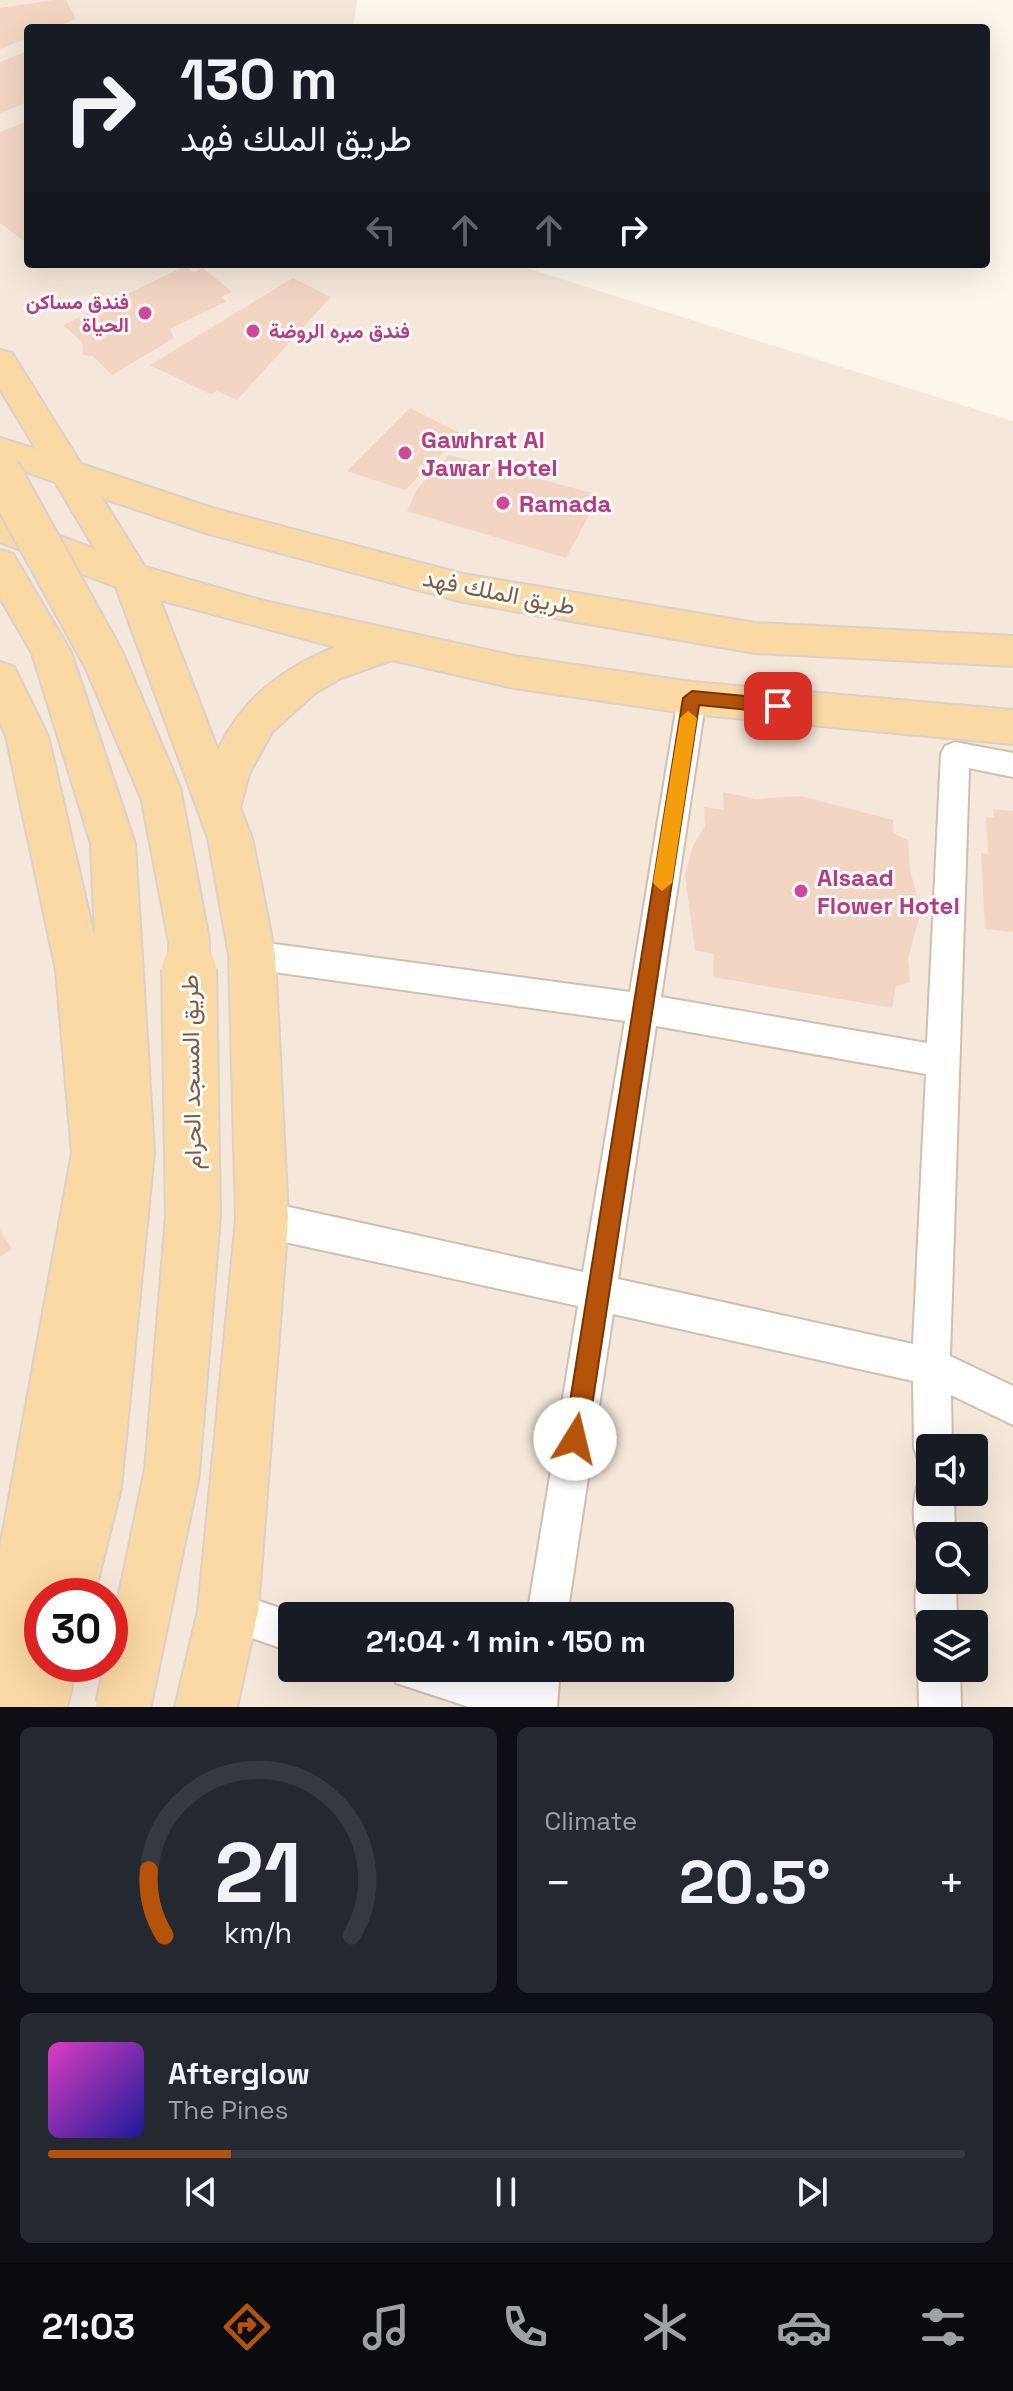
<!DOCTYPE html>
<meta charset="utf-8">
<style>
body{margin:0;font-family:"Space Grotesk",Vazirmatn,sans-serif;background:#242831;color:#f1f3f6;height:100vh;display:flex;flex-direction:column;font-size:30px;white-space:nowrap}
*{box-sizing:border-box;margin:0}
p{font-size:26px;color:#9ea1a6}
.icon{flex:none;width:44px;height:44px;fill:none;stroke:currentColor;stroke-width:2;stroke-linecap:round;stroke-linejoin:round}
.map{position:relative;height:1707px;overflow:hidden}
.sheet{display:flex;flex-direction:column;gap:20px;padding:20px;background:#0d0f14;flex:1}
.sheet>*{flex:none}
.top-card{position:absolute;left:24px;top:24px;width:966px;height:244px;border-radius:8px;box-shadow:0 8px 32px #0002;background:#171b24;color:#f1f3f6;overflow:hidden}
.tools{position:absolute;left:916px;top:1434px;display:grid;gap:16px}
.tools a{display:grid;place-items:center;width:72px;height:72px;border-radius:8px;background:#171b24;box-shadow:0 8px 32px #0002;font-size:40px}
.speed{position:absolute;left:24px;top:1578px;display:flex;gap:16px;font-size:40px;font-weight:700;text-align:center}
.speed>*{display:grid;place-content:center;width:104px;height:104px;border-radius:50%;background:#171b24;box-shadow:0 8px 32px #0002;line-height:1}
.speed .limit{border:12px solid #d22;background:#fff;color:#111}
.pin{position:absolute;display:grid;place-items:center;width:68px;height:68px;color:#fff;margin:-34px;border-radius:16px;box-shadow:0 4px 12px #0006}
.me{position:absolute;width:88px;margin:-44px;rotate:9deg;stroke-linejoin:round;filter:drop-shadow(0 0 6px #0008)}
.turn{display:flex;align-items:center;gap:28px;height:168px;padding:0 24px;font-size:36px}
.turn .icon{width:104px;height:104px;stroke-width:2.5}
.turn b{display:block;font-size:56px;line-height:68px}
.lanes{display:flex;align-items:center;height:76px;padding:0 24px;background:#0003;justify-content:center;gap:40px;direction:ltr}
.lanes .off{opacity:.35}
.big{font-size:60px;font-weight:700;line-height:1.1}
.sheet .tile{flex:1;display:flex;flex-direction:column;justify-content:center;gap:12px;min-width:0;padding:0 28px;border-radius:12px;background:#242831}
.sheet .dial{align-items:center;gap:0}
.dial svg{height:208px;overflow:visible;fill:none;stroke:#363941;stroke-width:7;stroke-linecap:round;text-anchor:middle}
.dial text{fill:#f1f3f6;stroke:none}
.song{display:flex;align-items:center;gap:24px}
.cover{width:96px;height:96px;border-radius:12px;background:linear-gradient(135deg,hsl(310 70% 55%),hsl(240 70% 35%))}
.played{height:8px;border-radius:4px;background:linear-gradient(90deg,#b45309 20%,#363941 20%)}
.keys{display:flex;justify-content:space-around;direction:ltr}
.heat{display:flex;justify-content:space-between;align-items:center;font-size:44px;direction:ltr}
.sheet .tiles{flex:1;display:grid;gap:20px;grid-template-columns:1fr 1fr}
.tile:last-child{grid-column:span 2}
.trip{position:absolute;left:278px;top:1602px;width:456px;height:80px;border-radius:8px;background:#171b24;box-shadow:0 8px 32px #0002;font-weight:700;line-height:80px;text-align:center}
.dock{display:flex;height:128px;justify-content:space-around;align-items:center;background:#090b0e;color:#9ea1a6}
.dock .icon{width:56px;height:56px}
.dock .active{color:#b45309}
.dock b{font-size:36px;color:#f1f3f6}
.map>svg:first-child{display:block}
.residential{fill:#f5e8da;fill-rule:evenodd}
.building{fill:#f3d5c3}
.lines{fill:none;stroke-linecap:round;stroke-linejoin:round}
.street-casing{stroke:#d1beb0;stroke-width:4}
.primary-casing{stroke:#dad1cd;stroke-width:4}
.street{fill:#fff;fill-rule:evenodd}
.primary{fill:#fbd9a5;fill-rule:evenodd}
.primary-bridge-far1-casing{stroke:#dad1cd;stroke-width:44;stroke-linecap:butt}
.primary-bridge-casing{stroke:#dad1cd;stroke-width:58;stroke-linecap:butt}
.primary-bridge-far1{stroke:#fbd9a5;stroke-width:40}
.primary-bridge{stroke:#fbd9a5;stroke-width:54}
.route{fill:#b45309;stroke:#753606;stroke-width:2}
.slow{fill:#f59e0b}
.hotel-dot{fill:#d1479c;stroke:#fffaf3;stroke-width:3}
.labels{text-anchor:middle;dominant-baseline:central;stroke-width:6;stroke-linejoin:round;paint-order:stroke}
.far-hotel-label{font-size:20px;font-weight:bold;fill:#b23c85;stroke:#fffaf3;text-anchor:end}
.hotel-label{font-size:24px;font-weight:bold;fill:#b23c85;stroke:#fffaf3;text-anchor:start}
.street-label{font-size:24px;fill:#7a5c4d;stroke:#fffaf3}
</style>
<div class="map">
<svg width="1013" height="1707" viewBox="0 0 1013 1707">
<rect width="100%" height="100%" fill="#fdf6ec"/>
<path class="residential" d="M0,0H357L353,28H28V264H514L1013,421V1707H0ZM930,1448H974V1492H930ZM930,1536H974V1580H930ZM42,1596H110V1664H42ZM292,1616H720V1668H292ZM930,1624H974V1668H930Z"/>
<path class="building" d="M54,0H66L76,19L54,28H28V38L0,49V8Z
M28,51V102L0,113V62Z
M28,121V244L0,223V132Z
M185,266L194,272L203,268L232,292L221,297L227,301L170,329L174,338L112,375L93,356L83,355L82,342L63,325Z
M293,278L331,297L237,400L217,391L210,394L150,365Z
M410,408L462,434L405,490L347,471Z
M449,455L600,495L566,558L407,511L417,489Z
M723,792L756,799L801,796L893,820V833L908,840L910,870L921,911L908,959L910,983L896,986L892,1008L713,977L714,953L695,951L685,875L693,846L705,826L704,807L724,810Z
M993,809L1013,811V932L985,929L981,853L988,854L986,817L994,818Z
M0,1230L12,1249L0,1257Z"/>
<g class="lines">
<g class="street-casing">
<path id="street" d="M692,687L702,690L706,698L661,997L927,1043L941,754L945,746L955,742L1013,753V777L969,768L950,1356L1013,1386V1425L951,1395L952,1448H930V1466L919,1462L914,1448L913,1381L613,1314L567,1616H527L578,1306L262,1237L250,1231L244,1219L250,1207L262,1201L583,1272L625,1021L252,969L241,965L236,955L241,945L252,941L630,992L678,698L682,690ZM656,1026L926,1074L913,1344L618,1279Z
M930,1474V1492H954L955,1536H930V1554L921,1550C912,1528 911,1500 920,1478Z
M930,1562V1580H956L957,1624H930V1642L923,1638C913,1616 913,1588 922,1566Z
M228,1591L305,1616H292V1652L214,1625L208,1611L214,1597Z
M930,1651V1668H960L961,1707H919L918,1668L924,1653Z
M390,1668H478L516,1680L518,1668H560L557,1707H469L396,1683Z"/>
</g>
<g class="primary-casing">
<path id="primary" d="M0,350L12,353L81,464L212,508L463,574L755,623L1013,636V666L755,653L463,602L206,533L102,498L145,567L264,601L514,656L692,682L1013,710V744L692,714L514,688L392,660L341,678L315,693L272,732L249,774L240,808L252,838L275,955L288,1219L258,1611L237,1707H175L198,1611L236,1219L229,955L208,838L116,587L0,542V514L95,549L55,482L0,463V438L36,449L0,389ZM160,600L335,647C283,668 242,699 218,750Z
M0,550L13,554L71,652L135,844L154,1152L121,1488L94,1596H42V1664H77L67,1707H0V1548L72,1153L56,970L6,736L0,722V662L14,667L48,736L95,939L91,844L32,653L0,598Z"/>
</g>
<use href="#street" class="street"/>
<use href="#primary" class="primary"/>
<g class="primary-bridge-far1-casing">
<path id="primary-bridge-far1" d="M0,471L104,660L161,794L189,941V971"/>
</g>
<g class="primary-bridge-casing">
<path id="primary-bridge" d="M123,1707L172,1472L193,1216L189,969"/>
</g>
<use href="#primary-bridge-far1" class="primary-bridge-far1"/>
<use href="#primary-bridge" class="primary-bridge"/>
</g>
<path class="route" d="M692,691L778,699L786,706L778,713L699,705L587,1439L584,1448L575,1451L567,1448L564,1439L683,698Z"/>
<path class="slow" d="M688,711L697,718L672,883L662,891L653,883L680,718Z"/>
<g class="hotel-dot">
<circle cx="145" cy="313" r="8"/>
<circle cx="253" cy="331" r="8"/>
<circle cx="405" cy="453" r="8"/>
<circle cx="503" cy="503" r="8"/>
<circle cx="801" cy="891" r="8"/>
</g>
<g class="labels">
<g class="far-hotel-label">
<text x="129" y="302">فندق مساكن<tspan x="129" dy="23">الحياة</tspan></text>
<text x="269" y="331" text-anchor="start">فندق مبره الروضة</text>
</g>
<g class="hotel-label">
<text x="421" y="439">Gawhrat Al<tspan x="421" dy="28">Jawar Hotel</tspan></text>
<text x="519" y="503">Ramada</text>
<text x="817" y="877">Alsaad<tspan x="817" dy="28">Flower Hotel</tspan></text>
</g>
<g class="street-label">
<text transform="translate(499 592) rotate(11)">طريق الملك فهد</text>
<text transform="translate(191 1072) rotate(-91)">طريق المسجد الحرام</text>
</g>
</g>
</svg>
<div class="tools">
<a><svg class="icon" aria-label="sound" viewBox="0 0 24 24"><path d="M4 9h4l5-4v14l-5-4H4zM17 9q2 3 0 6"/></svg></a>
<a><svg class="icon" aria-label="search" viewBox="0 0 24 24"><circle cx="10" cy="10" r="6"/><path d="M15 15l6 6"/></svg></a>
<a><svg class="icon" aria-label="layers" viewBox="0 0 24 24"><path d="M12 4l9 5-9 5-9-5zM3 14l9 5 9-5"/></svg></a>
</div>
<div class="speed"><div class="limit">30</div></div>
<div class="pin" style="left:778px;top:706px;background:#d93025"><svg class="icon" aria-label="arrive" viewBox="0 0 24 24"><path d="M6 21V4h12l-3 4 3 4H6"/></svg></div>
<svg class="me" style="left:575px;top:1439px" viewBox="-20 -20 40 40"><circle r="19" fill="#fff"/><path d="M0-13L10 11 0 6-10 11z" fill="#b45309"/></svg>
<div class="trip">21:04 · 1 min · 150 m</div>
<div class="top-card">
<div class="turn"><svg class="icon" aria-label="right" viewBox="0 0 24 24"><path d="M7 20v-9h11M14 6l5 5-5 5"/></svg><div><b>130 m</b>طريق الملك فهد</div></div>
<div class="lanes"><svg class="icon off" aria-label="left" viewBox="0 0 24 24"><path d="M17 20v-9H6M10 6l-5 5 5 5"/></svg><svg class="icon off" aria-label="ahead" viewBox="0 0 24 24"><path d="M12 20V5M6 11l6-6 6 6"/></svg><svg class="icon off" aria-label="ahead" viewBox="0 0 24 24"><path d="M12 20V5M6 11l6-6 6 6"/></svg><svg class="icon" aria-label="right" viewBox="0 0 24 24"><path d="M7 20v-9h11M14 6l5 5-5 5"/></svg></div>
</div>
</div>
<section class="sheet">
<div class="tiles">
<div class="tile dial"><svg viewBox="0 0 100 80">
<path d="M14 69A42 42 0 1 1 86 69"/>
<path d="M14 69A42 42 0 0 1 8 44" stroke="#b45309"/>
<text x="50" y="56" font-size="32" font-weight="700">21</text>
<text x="50" y="72" font-size="11">km/h</text>
</svg></div>
<div class="tile"><p>Climate</p>
<div class="heat"><a>−</a><b class="big">20.5°</b><a>+</a></div>
</div>
<div class="tile">
<div class="song"><i class="cover"></i><div><b>Afterglow</b><p>The Pines</p></div></div>
<div class="played"></div>
<div class="keys"><svg class="icon" aria-label="previous" viewBox="0 0 24 24"><path d="M18 5L8 12l10 7zM5 5v14"/></svg><svg class="icon" aria-label="pause" viewBox="0 0 24 24"><path d="M8 5v14M16 5v14"/></svg><svg class="icon" aria-label="next" viewBox="0 0 24 24"><path d="M6 5l10 7-10 7zM19 5v14"/></svg></div>
</div>
</div>
</section>
<nav class="dock">
<b>21:03</b>
<svg class="icon active" aria-label="directions" viewBox="0 0 24 24"><path d="M12 3l9 9-9 9-9-9zM9 14v-3h6M13 9l2 2-2 2"/></svg>
<svg class="icon" aria-label="music" viewBox="0 0 24 24"><path d="M9 18V5l10-2v13"/><circle cx="6" cy="18" r="3"/><circle cx="16" cy="16" r="3"/></svg>
<svg class="icon" aria-label="phone" viewBox="0 0 24 24"><path d="M5 4h4l2 5-3 2q2 4 5 5l2-3 5 2v4C11 20 4 13 5 4z"/></svg>
<svg class="icon" aria-label="climate" viewBox="0 0 24 24"><path d="M12 3v18M4 7l16 10M4 17L20 7"/></svg>
<svg class="icon" aria-label="car" viewBox="0 0 24 24"><path d="M5 17H2v-5l4-1 3-4h7l3 4 3 1v5h-3M9 17h6M6 11h13"/><circle cx="7" cy="17" r="2"/><circle cx="17" cy="17" r="2"/></svg>
<svg class="icon" aria-label="filters" viewBox="0 0 24 24"><path d="M4 7h16M4 17h16"/><circle cx="9" cy="7" r="2"/><circle cx="15" cy="17" r="2"/></svg>
</nav>
